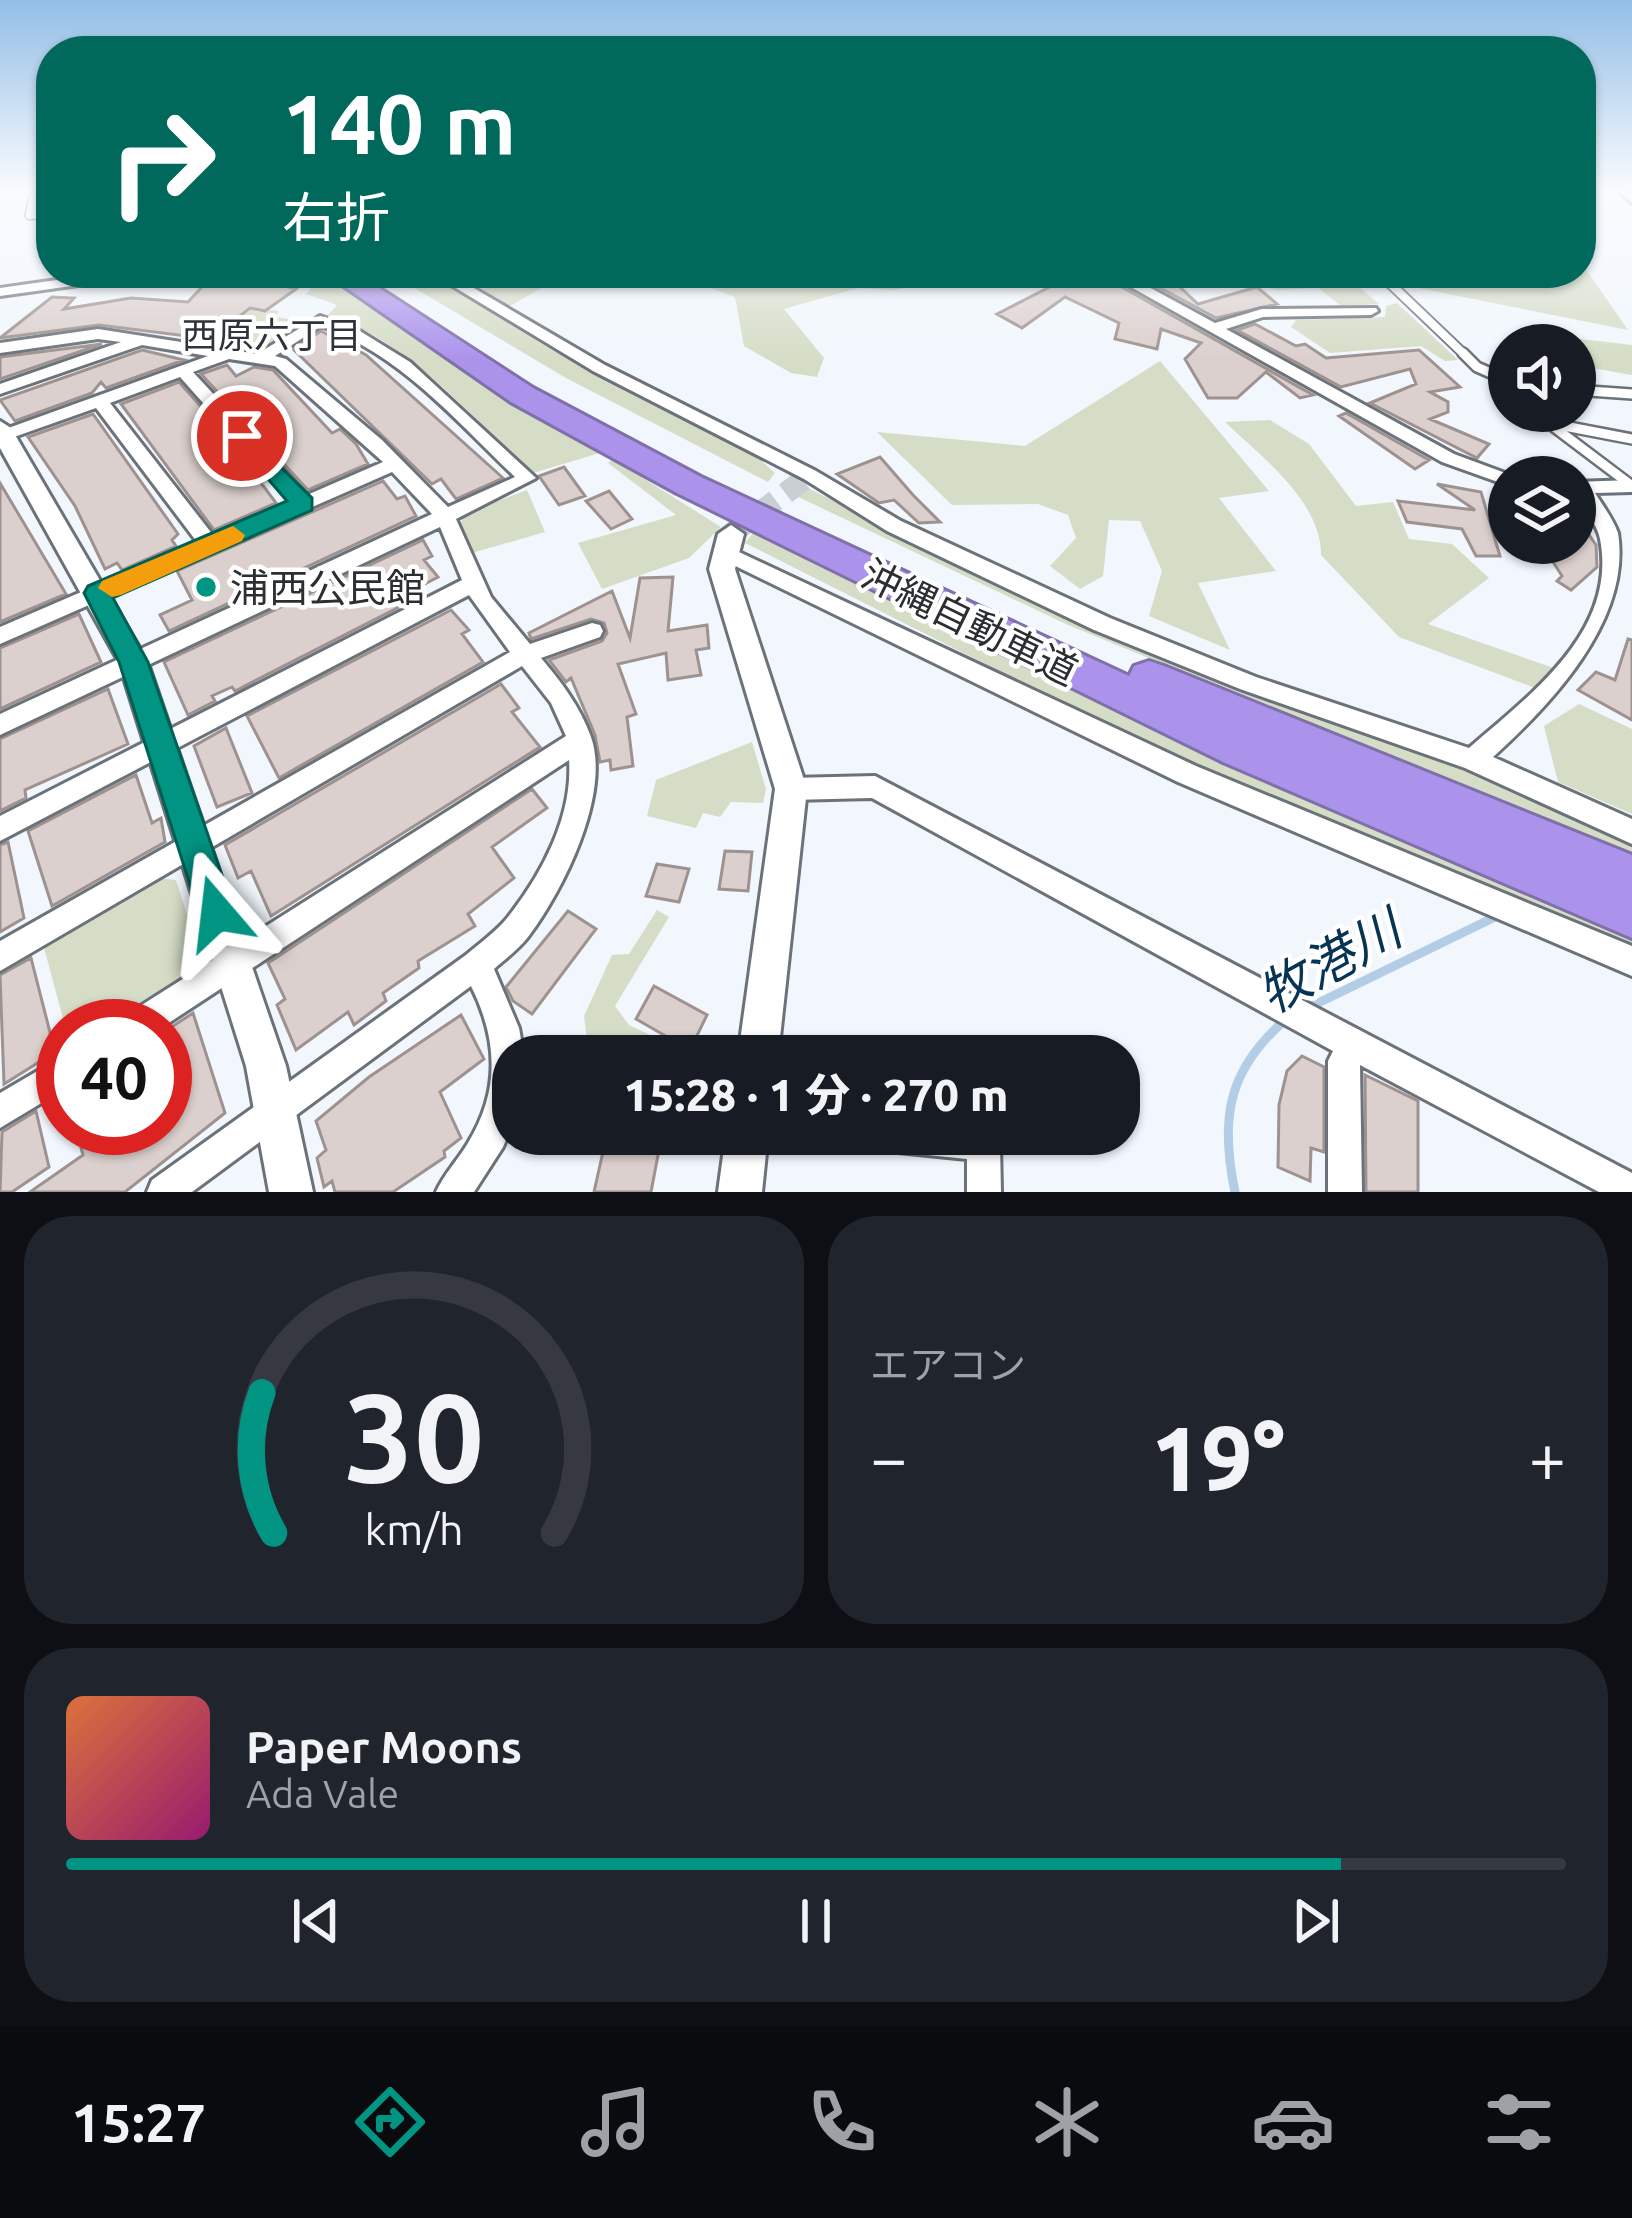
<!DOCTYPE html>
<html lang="ja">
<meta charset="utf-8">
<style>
body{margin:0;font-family:Ubuntu,"Noto Sans JP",sans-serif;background:#20242c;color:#f1f3f6;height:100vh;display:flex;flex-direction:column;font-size:45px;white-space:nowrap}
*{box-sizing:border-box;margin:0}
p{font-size:39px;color:#9ea1a6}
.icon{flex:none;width:66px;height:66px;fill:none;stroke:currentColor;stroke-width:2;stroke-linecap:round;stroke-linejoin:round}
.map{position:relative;height:1192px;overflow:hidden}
.side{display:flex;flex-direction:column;gap:24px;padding:24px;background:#0d0f14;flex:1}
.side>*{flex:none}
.banner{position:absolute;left:36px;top:36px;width:1560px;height:252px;border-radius:48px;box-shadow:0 3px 9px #0004;background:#00695c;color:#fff;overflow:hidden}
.controls{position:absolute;left:1488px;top:324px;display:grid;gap:24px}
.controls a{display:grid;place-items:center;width:108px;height:108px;border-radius:50%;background:#171b24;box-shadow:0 3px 9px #0004;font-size:60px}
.speed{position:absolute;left:36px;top:999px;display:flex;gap:24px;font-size:60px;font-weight:700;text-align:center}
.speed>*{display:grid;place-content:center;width:156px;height:156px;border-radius:50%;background:#171b24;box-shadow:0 3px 9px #0004;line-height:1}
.speed .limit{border:18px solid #d22;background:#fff;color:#111}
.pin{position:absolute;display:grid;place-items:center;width:102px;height:102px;color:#fff;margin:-51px;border:6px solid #fff;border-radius:50%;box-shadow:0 3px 12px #0007}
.me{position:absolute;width:132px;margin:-66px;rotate:343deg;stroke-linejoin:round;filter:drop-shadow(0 0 9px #0008)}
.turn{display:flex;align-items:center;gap:42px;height:252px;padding:0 48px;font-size:54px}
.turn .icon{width:156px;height:156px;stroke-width:2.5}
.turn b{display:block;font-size:84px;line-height:102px}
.big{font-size:90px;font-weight:800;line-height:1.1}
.side .tile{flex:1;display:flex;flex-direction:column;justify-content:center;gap:18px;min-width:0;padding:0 42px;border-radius:48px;background:#20242c}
.side .dial{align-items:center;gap:0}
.dial svg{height:312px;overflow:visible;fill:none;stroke:#363941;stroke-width:7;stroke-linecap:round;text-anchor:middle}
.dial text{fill:#f1f3f6;stroke:none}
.song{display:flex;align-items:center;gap:36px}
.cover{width:144px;height:144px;border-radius:18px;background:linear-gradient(135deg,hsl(20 70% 55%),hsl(320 70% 35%))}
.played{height:12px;border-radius:6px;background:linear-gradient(90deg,#019482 85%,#363941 85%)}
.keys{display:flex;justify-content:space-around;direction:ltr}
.heat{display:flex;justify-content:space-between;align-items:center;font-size:66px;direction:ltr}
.side .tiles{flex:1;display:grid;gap:24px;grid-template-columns:1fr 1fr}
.tile:last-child{grid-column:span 2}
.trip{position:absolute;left:492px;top:1035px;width:648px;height:120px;border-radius:48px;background:#171b24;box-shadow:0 3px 9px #0004;font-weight:800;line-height:120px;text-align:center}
.menu{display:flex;height:192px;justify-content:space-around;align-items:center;background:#090b0e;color:#9ea1a6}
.menu .icon{width:84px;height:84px}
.menu .selected{color:#019482}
.menu b{font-size:54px;color:#f1f3f6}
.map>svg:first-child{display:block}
.green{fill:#d5ddc7}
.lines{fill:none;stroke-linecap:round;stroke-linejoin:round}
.stream{stroke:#b3cde6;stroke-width:9}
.building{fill:#dbd0cd;stroke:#9d928f;stroke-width:3}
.tertiary-tunnel{stroke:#cacfd4;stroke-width:22;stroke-dasharray:22 12;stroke-linecap:butt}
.service-far1-casing{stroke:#6b7279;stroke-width:12}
.service-casing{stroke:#6b7279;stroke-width:14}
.minor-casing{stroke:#6b7279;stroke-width:6}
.tertiary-casing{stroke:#6b7279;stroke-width:6}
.motorway-casing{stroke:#7f70aa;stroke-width:6}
.service-far1{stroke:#fff;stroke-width:8}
.service{stroke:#fff;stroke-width:9}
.minor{fill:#fff;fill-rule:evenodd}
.tertiary{fill:#fff;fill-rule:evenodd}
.motorway{fill:#ab93eb;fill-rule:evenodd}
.route{fill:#019482;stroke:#016054;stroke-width:3}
.slow{fill:#f59e0b}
.poi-dot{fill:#019482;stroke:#fff;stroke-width:4.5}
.labels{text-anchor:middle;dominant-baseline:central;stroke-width:9;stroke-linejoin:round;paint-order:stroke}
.far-neighbourhood-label{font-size:36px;fill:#2d343a;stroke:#fff}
.poi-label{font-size:39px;fill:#2c2f32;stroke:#fff;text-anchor:start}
.street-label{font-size:39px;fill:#2c2f32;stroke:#fff}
.near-water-label{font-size:51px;font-style:italic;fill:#073455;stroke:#fff}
</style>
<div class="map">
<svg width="1632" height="1192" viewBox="0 0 1632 1192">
<rect width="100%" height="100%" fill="#f1f7fd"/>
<path class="green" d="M1581,262L1628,330L1398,284L1389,273H1581Z
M290,273H318L603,452L533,473C472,418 407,339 328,315L337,305L306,294L314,284Z
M389,273H427L547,347L753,453L775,473L768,482L566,378Z
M473,273H569L508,307L468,279Z
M638,273H945L947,279L894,290L858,288L784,309L824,358L817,377L791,373L744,346L735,297L705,286L634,276Z
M1225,273H1343L1379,304L1341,306L1318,288L1276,290Z
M1397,303L1458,360L1445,361L1421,346L1330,353L1291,327L1296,320L1385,317L1386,306Z
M249,306L278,311L277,317L309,323L272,346L212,342Z
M1573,338L1632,345V375L1575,365V345H1558Z
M1160,361L1269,491L1219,498L1276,571L1198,583L1230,650L1149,616L1162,571L1140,521L1109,520L1103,576L1080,589L1050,566L1076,538L1068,515L1038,504L952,505L877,432L1025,446Z
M1270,420L1309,444L1356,506L1393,502L1409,539L1452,544L1489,578L1428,624L1565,672L1538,689L1399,637L1321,555C1322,503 1262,457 1225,422Z
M613,459L721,527L689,558L602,589L578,543L676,515L608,463Z
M808,488L967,569L1202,674L1460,767L1632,839V856L1068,625L792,494Z
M527,490L545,532L472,553L460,524L466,513Z
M753,533L1093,699L1632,931V952L1132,738L745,543Z
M1579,704L1632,729V814L1558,782L1544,726Z
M752,742L766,789L763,803L731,802L720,817L703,813L696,828L647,816L656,780Z
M150,877L176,880L199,952L192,971L100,1026H65L42,940Z
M657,910L669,917L615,1006L629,1025L695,1056H589L584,1016L612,955L629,954Z"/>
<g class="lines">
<path class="stream" d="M1306,1009L1499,915
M1235,1192C1220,1120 1227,1071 1284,1021"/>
</g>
<path class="building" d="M1077,273H1097L1313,395L1300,398L1266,372L1237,398H1208L1185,359L1201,343L1161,329L1157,349L1115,339L1119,323L1065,297L1022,328L997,314Z
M214,274H241L296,289L265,311L250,308L210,339L99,325L0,338L52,297L74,298L64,309L131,298L188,302Z
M1166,274L1198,304L1257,287L1277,304L1216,318L1140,277Z
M1255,324L1296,346L1305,344L1326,358L1419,350L1460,387L1430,392L1448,402V412L1430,419L1489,444L1477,458L1370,403L1416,384L1410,369L1341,387L1237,330Z
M321,331L366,355L503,478L456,499L441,479L432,484L293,349Z
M102,344L0,379V357Z
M142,350L184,360L106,388L101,382L92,393L15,421L0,400Z
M227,365L236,376L254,367L273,370L332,433L340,429L356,444L368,464L308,490L201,374Z
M179,382L266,480L261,483L276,503L214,530L121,404Z
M1346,413L1429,460L1415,469L1339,416Z
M93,414L178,534L172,540L176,546L122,570L117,563L105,569L75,506L28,437Z
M880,457L913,495L940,522L919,523L894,500L879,503L837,474Z
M564,467L585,496L559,505L539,476Z
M383,481L397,499L405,496L416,516L169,631L160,615L192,600L177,571Z
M0,483L66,594L0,622Z
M1437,484L1481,492L1500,556H1476L1462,529L1407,522L1398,501L1475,510Z
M609,491L632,519L611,529L586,501Z
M1575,514L1596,545L1597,567L1571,590L1557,581L1562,576L1541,543H1575Z
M423,540L432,556L424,560L438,577L398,598L403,605L235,691L232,687L212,696L215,701L188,715L164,662Z
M673,577L668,631L707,625L709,648L696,650L701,675L668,680L666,653L618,664L636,714L627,717L633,766L611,770L610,760L600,762L595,735L571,678L566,682L549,660L602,641L607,633L604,623L591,619L531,639L529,633L612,591L630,638L640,578Z
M451,610L469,630L462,634L483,662L279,778L247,716Z
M79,614L101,662L0,709V648Z
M1628,639L1632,640V720L1578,690L1596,672L1615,680Z
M501,684L519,708L512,712L540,747L271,916L251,871L238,878L225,845Z
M108,689L128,744L25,790L26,798L0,811V739Z
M226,728L252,793L217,807L194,746Z
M136,775L152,823L161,818L165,842L52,906L28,831Z
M532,789L547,808L492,847L514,878L468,914L475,926L418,961L419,968L383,993L386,1001L354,1025L348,1012L296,1050L277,1005L285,999L268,963Z
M8,842L24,918L0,932V845Z
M725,851L752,852L748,891L719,889Z
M657,864L689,869L679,902L646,896Z
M568,911L596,929L532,1014L513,1001L506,987Z
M31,958L55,1052L4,1084L0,975Z
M654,986L707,1015L690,1050L636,1019Z
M193,1013L225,1113L125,1192H30L83,1155L76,1128H165L167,1030Z
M461,1015L484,1059L440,1092L461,1138L444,1151L445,1157L393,1192H335L332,1181L324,1187L317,1158L326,1150L316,1121L369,1077Z
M1302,1056L1324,1067V1152L1311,1148L1310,1181L1278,1167L1279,1105L1287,1071Z
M1365,1075L1418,1101V1192H1366Z
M36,1111L49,1167L12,1192H0L2,1132Z
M607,1134H662L651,1192H594Z"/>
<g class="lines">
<path class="tertiary-tunnel" d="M731,534L810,475"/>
<g class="service-far1-casing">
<path id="service-far1" d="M35,192L30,215L51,211
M1379,273L1466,356"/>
</g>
<g class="service-casing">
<path id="service" d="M1463,353L1477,367L1509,381
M1575,390L1632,394
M1554,424L1632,439
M1554,427L1632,486"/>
</g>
<g class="minor-casing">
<path id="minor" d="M1620,192H1632V203Z
M106,273H143L136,277L0,296V288Z
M431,273H448L605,365L816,471L901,521L1110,618L1256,677L1469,748C1530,695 1618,631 1600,539C1596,518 1575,503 1575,482L1632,480V492L1595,493C1603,506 1613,519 1618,533C1632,621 1549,706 1493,757L1632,819V844L1465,768L1240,689L1094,630L887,531L804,479L593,371Z
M1106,273H1123L1215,323L1262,309L1376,308L1378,311L1371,315L1263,317L1226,329L1454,454L1516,477H1509V486L1442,462Z
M320,316L355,328L410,362L536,478L456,519L491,597L530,644L592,623L600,625L603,631L600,637L541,658C561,682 580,706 591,737C611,794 563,891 528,937C519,949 505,959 494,969L519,1028L524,1056H513V1123L503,1147L474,1192H436C444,1174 458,1160 468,1143C500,1091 498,1040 471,986L192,1192H147L152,1180L466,955C480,943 497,931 508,917C542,874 573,816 569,760L164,1026H122L126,1015L566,736L551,703L522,666L0,971V941L510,652L469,595L0,841V816L462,580L440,527L0,735V714L432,514L392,472L0,644V627L197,542L96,408L0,442V431L208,356L142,345L0,394V384L121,342L98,339L0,353V343L98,329L257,354ZM321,326C401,355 455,420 515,477L448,507L382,440L286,359L275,356ZM229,359L275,366L383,462L307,495L193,372ZM180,377L291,502L213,535L110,403Z
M724,545L1196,766L1632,946V976L1178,782L717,557L714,552Z
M875,776L1632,1173V1192H1599L1360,1065L1362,1192H1328V1061L1333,1051L872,798L791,800L782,797L778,789L782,781L791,778Z
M63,1056V1090L0,1128V1093Z
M862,1134H995L1000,1144L1001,1192H967V1159L878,1150L866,1146Z"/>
</g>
<g class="tertiary-casing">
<path id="tertiary" d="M0,421L11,428L147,661L286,1066L313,1192H269L246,1066L119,662L0,448Z
M731,525L744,534L735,569L807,789L778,1056H738L775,789L709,569L718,534Z
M726,1134H768L762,1192H718Z"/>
</g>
<g class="motorway-casing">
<path id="motorway" d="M325,273H356L533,388L701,477L1129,676L1134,666L1149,661L1164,666L1632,855V938L1223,762L677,493L511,402Z"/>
</g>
<use href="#service-far1" class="service-far1"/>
<use href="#service" class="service"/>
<use href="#minor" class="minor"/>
<use href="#tertiary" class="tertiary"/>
<use href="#motorway" class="motorway"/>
</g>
<linearGradient id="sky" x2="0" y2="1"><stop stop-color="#93bee7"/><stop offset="0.53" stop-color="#f9fbfe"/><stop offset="1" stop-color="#f9fbfe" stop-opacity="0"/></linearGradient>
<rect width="1632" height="359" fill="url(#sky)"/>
<path class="route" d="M242,429L312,498V510L113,598L148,662L235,913L230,926L217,931L204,926L199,913L119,662L84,593L88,586L287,501L231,436Z"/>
<path class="slow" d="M233,526L245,535L242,541L121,595L112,597L98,588L102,581Z"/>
<circle class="poi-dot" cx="206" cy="587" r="12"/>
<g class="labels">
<g class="far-neighbourhood-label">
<text x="272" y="334">西原六丁目</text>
</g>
<g class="poi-label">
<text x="230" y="587">浦西公民館</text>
</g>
<g class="street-label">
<text transform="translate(970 622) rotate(26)">沖縄自動車道</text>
</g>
<g class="near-water-label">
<text transform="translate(1329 961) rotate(-29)">牧港川</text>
</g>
</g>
</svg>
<div class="controls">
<a><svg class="icon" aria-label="sound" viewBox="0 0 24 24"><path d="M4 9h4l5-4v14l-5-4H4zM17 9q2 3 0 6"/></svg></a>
<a><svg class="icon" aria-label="layers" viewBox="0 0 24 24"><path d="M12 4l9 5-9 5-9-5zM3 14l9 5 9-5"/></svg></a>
</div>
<div class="speed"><div class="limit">40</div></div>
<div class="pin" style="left:242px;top:436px;background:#d93025"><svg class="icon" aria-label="arrive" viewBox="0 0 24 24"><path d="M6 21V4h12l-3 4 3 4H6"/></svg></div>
<svg class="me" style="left:217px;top:913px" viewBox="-20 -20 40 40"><path d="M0-17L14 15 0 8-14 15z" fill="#019482" stroke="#fff" stroke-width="4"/></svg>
<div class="trip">15:28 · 1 分 · 270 m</div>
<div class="banner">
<div class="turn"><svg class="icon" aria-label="right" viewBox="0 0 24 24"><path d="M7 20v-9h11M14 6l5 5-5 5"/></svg><div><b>140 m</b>右折</div></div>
</div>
</div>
<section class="side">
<div class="tiles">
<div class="tile dial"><svg viewBox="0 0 100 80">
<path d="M14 69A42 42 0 1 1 86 69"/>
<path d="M14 69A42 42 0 0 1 11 33" stroke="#019482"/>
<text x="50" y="56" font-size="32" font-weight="700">30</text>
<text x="50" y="72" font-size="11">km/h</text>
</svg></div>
<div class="tile"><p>エアコン</p>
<div class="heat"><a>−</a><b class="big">19°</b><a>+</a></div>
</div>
<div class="tile">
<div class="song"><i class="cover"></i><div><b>Paper Moons</b><p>Ada Vale</p></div></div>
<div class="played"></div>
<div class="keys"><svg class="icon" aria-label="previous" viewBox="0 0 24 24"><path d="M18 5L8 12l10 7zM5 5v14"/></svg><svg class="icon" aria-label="pause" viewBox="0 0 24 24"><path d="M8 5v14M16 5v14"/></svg><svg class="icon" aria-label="next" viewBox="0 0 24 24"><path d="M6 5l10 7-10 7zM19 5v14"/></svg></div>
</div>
</div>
</section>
<nav class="menu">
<b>15:27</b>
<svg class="icon selected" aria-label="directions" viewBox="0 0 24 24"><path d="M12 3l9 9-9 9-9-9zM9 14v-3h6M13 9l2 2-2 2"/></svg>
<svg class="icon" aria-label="music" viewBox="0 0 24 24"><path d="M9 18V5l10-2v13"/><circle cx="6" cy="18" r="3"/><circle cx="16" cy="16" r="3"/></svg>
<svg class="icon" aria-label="phone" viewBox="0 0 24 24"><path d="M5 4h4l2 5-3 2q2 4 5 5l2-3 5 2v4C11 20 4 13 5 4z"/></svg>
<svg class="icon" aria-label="climate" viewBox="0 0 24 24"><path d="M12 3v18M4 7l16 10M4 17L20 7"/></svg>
<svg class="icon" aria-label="car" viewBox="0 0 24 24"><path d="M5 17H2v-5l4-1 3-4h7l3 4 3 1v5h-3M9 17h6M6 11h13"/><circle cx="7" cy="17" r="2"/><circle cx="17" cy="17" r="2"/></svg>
<svg class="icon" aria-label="filters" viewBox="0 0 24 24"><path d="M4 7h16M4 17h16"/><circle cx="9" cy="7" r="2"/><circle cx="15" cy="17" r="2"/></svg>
</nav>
